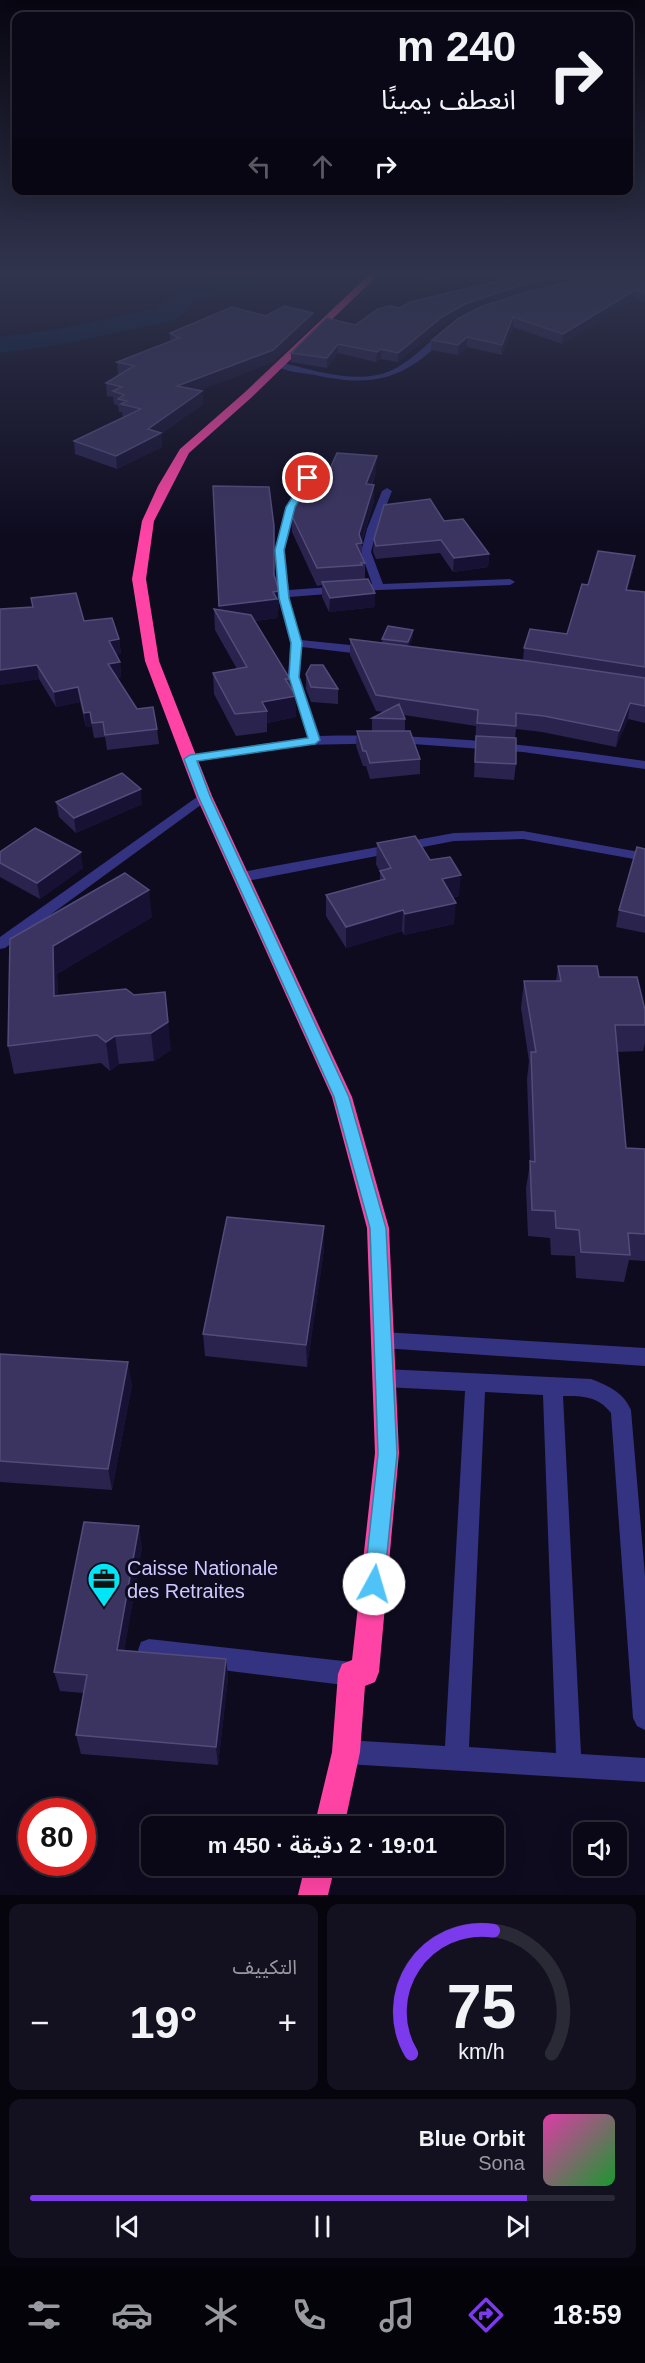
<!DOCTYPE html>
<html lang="ar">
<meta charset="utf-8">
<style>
body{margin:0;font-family:Helvetica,"Noto Sans Arabic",sans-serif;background:#131120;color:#f1f3f6;direction:rtl;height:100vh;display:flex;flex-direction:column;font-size:22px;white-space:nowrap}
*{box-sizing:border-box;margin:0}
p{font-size:20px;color:#999aa1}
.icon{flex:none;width:33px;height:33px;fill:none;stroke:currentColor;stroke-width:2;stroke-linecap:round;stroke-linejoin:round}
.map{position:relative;height:1895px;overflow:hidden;direction:ltr}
.drawer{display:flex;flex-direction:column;gap:9px;padding:9px;background:#06040d;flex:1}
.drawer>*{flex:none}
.banner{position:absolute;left:12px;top:12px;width:621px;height:183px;border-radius:12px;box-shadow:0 6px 24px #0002,0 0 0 2px #2a2936;direction:rtl;background:#0a0817;color:#f1f3f6;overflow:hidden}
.buttons{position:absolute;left:573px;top:1822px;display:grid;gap:12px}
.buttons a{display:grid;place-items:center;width:54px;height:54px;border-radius:12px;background:#0a0817;box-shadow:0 6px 24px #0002,0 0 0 2px #2a2936;font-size:30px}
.speed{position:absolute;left:18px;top:1798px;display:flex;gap:12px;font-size:30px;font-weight:700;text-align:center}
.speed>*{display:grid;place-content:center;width:78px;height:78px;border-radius:50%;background:#0a0817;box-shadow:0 6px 24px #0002,0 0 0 2px #2a2936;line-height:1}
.speed .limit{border:9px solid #d22;background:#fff;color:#111}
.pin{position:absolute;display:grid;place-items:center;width:51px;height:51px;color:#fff;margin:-26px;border:3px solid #fff;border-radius:50%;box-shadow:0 2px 6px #0007}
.me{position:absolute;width:66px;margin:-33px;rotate:6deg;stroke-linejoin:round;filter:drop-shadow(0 0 4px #0008)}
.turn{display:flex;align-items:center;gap:21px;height:126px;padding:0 18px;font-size:27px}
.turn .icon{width:78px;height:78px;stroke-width:2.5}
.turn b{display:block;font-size:42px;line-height:51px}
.lanes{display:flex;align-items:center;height:57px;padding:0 18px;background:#0003;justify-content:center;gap:30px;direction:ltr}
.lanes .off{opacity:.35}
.big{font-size:45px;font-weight:600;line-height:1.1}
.drawer .card{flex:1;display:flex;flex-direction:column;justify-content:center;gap:9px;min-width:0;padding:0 21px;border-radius:12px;background:#131120}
.drawer .dial{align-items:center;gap:0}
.dial svg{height:156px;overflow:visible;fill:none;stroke:#2a2936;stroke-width:7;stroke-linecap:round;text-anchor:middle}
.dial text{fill:#f1f3f6;stroke:none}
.song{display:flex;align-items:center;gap:18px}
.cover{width:72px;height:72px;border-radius:9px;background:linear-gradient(135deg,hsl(320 70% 55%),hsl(130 70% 35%))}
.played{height:6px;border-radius:3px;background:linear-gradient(90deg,#7c3aed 85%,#2a2936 85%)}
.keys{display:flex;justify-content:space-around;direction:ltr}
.heat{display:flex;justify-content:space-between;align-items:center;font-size:33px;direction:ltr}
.drawer .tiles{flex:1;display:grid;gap:9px;grid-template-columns:1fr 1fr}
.card:last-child{grid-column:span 2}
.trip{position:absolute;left:141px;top:1816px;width:363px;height:60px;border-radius:12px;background:#0a0817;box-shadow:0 6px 24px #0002,0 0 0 2px #2a2936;font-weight:600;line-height:60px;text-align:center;direction:rtl}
.tab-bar{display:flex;height:96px;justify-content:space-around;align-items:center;background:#040309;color:#999aa1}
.tab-bar .icon{width:42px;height:42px}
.tab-bar .active{color:#7c3aed}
.tab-bar b{font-size:27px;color:#f1f3f6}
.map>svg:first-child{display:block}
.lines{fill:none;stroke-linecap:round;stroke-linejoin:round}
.river{fill:#061c3d;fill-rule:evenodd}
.lane{fill:#333381;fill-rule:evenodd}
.street{fill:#333381;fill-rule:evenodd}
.highway{fill:#ff44a5;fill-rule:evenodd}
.wall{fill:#29234e}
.shaded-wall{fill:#171233}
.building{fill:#3b3461;stroke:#524c7a;stroke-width:1.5}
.route{fill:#4fc3f7;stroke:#337fa1;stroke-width:1.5}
.labels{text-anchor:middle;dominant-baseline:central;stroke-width:6;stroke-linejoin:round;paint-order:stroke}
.near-poi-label{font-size:20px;fill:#cdc9ff;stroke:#0e0b1f;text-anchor:start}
</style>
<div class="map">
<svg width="645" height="1895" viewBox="0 0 645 1895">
<rect width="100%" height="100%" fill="#0e0b1f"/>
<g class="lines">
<path class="river" d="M255,274L264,276L267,281L264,286L197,299L176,320L58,345L0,353V337L58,329L158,308L180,288Z"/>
<path class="lane" d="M383,1332L645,1348V1366L383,1348L376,1346L373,1340L376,1334Z
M384,1369L591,1379C609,1386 623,1392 631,1410L645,1576V1730L637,1726L633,1718L611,1413C598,1396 583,1396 563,1396L581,1754L645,1758V1782L346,1764L338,1760L334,1752L338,1744L346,1740L445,1746L465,1391L384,1387L377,1384L374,1378L377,1372ZM485,1392L543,1395L556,1753L469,1747Z
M149,1639L352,1662L360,1666L364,1674L360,1682L352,1686L149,1661L141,1658L138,1650L141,1642Z"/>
<path class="street" d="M445,329L452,331C408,377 378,389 315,375C303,373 285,372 275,365L279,362C315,370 363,388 398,367C415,357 429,342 445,329Z
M316,461L321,464L296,507L285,550L289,590L372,584L361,552L367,529L382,491L387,488L392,491L377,529L371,552L383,584L510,579L515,582L510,585L379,590L289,597L301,640L369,647L375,651L369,655L302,647L300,677L320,736C429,733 537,745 645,761V769L523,752L399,743L301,745L185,762L184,759L185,756L190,755L308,737L288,677L290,643L277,594L275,550L286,507L311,464Z
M204,792L209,793L211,796L209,799L5,948L0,949V937Z
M523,831L645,853V861L523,839L454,841L242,882L235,877L242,872L454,833Z"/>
<path class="highway" d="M373,271H382L252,397L189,453L154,521L146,579L159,661L212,796L352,1097L389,1228L399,1453L379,1672L375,1682L365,1686L360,1752L344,1827H314L332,1752L338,1674L342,1664L352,1660L375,1453L367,1228L332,1097L196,796L145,661L132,579L142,521L158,486L180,449L244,393Z
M305,1866H335L328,1895H298Z"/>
</g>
<path class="wall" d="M408,271H449L440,279L408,276Z
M541,271H607L525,293L645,271V302L634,299L562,344L513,327L502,355L467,347L458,355L431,350L432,340L482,307L464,313L441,326L398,362L381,359L376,362L338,353L327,368L291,362V353L355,325L400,308Z
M313,313V325L273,362L200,390L202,391L203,404L161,434L162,447L117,469L75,454L74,441L124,417H123L122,412H119L118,406L114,404L113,397L107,396L106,383L119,375H118L117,362L170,342V333L266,316Z
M376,472L372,485H374V501L362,542V556L365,563V579L375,607L329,612L322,597V585L317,586L292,532V516L310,488L324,482Z
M213,486L275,576L279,610H278V618L255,621L290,679L291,687L296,717L267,723V732L236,736L214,694L213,673L237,669L215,630L214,609L219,610Z
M444,521L489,554L488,567L453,572L440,553L376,559L373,552L374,539Z
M635,556L633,571L627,590L645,592V723L628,719L616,747L542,732L516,729L515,738L516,764L514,780L474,777L476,726L404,715L405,719V731L420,759V774L370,779L366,766H363L356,746L357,731H372V718L384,712L376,711L350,655V639L382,643V639L413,637L409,646L523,660L524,648L567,634L588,585Z
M31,598L84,621L119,639L121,654H116L120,662L121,677L117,678L137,709L157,729L159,744L107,750L105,737L94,738L92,727H86L80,702L56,707L39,679L0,685L33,607Z
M306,674L338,689V704L311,702L306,689Z
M56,802L142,804L76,833L59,817Z
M377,843L430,860L459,896L452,898L454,924L404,935L402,931L346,948L326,916V895L380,880V872L376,864Z
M645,849V933L616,927L619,910Z
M0,852L83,868L40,899L0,877Z
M152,917L57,974L58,996L126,989L171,1050L154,1061L119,1064L110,1071L101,1063L14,1074L8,1046L10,939Z
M558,966L599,977L645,1010V1043L643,1051L617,1052L626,1148L645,1149V1261L629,1260L624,1282L576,1278L575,1256L551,1255L550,1238L528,1236L526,1188L530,1164L527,1079L529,1061L521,1008L524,981H556Z
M324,1249L307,1367L205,1356L203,1334Z
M0,1354L132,1385L112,1490L0,1482Z
M142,1547L124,1651L226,1659L228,1678L218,1765L81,1754L76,1735L84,1693L60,1691L54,1672Z"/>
<path class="shaded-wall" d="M440,271H449L440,279Z
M574,271H607L520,294L464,313L441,326L398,362V353L442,317L465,304L521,285Z
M635,290L634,299L562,344L563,334Z
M313,313V325L273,362L178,399L177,386Z
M513,317V327L502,355V345Z
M467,337V347L458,355V345Z
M338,344V353L327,368V358Z
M381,349V359L376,362L377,352Z
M202,391L203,404L161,434L162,447L117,469L116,456L148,429Z
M377,456L376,472L365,501L366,484Z
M374,485V501L361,543L359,534Z
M489,554L488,567L453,572L454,558Z
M635,556L633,571L623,605L626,590Z
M279,591V610H278V618L223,625L220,620L219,606Z
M375,593V607L329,612L330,598Z
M413,630V637L407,650L408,642Z
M119,639L121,654L111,655L109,641Z
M120,662L121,677L110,679L108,664Z
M37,665L39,679L0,685V670Z
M78,687L80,702L56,707L54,692Z
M296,696V717L267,723V711L262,702Z
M630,703L628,719L616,747L619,731Z
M90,712L92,727H86L84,713Z
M141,789L142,804L76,833L74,818Z
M81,852L83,868L40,899L37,883Z
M461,875L459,896L440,900L442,879Z
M149,890L152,917L57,974L59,1024L54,996L53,946Z
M456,903L454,924L404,935L405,914Z
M403,910L402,931L346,948V927Z
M168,1020L171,1050L154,1061L151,1033Z
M115,1036L119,1064L110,1071L106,1042Z
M324,1226V1249L307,1367L306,1345Z
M128,1362L132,1385L112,1490L108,1469Z
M139,1526L142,1547L121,1670L117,1650Z
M226,1659L228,1678L218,1765L216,1747Z"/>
<path class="building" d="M541,271H574L521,285L465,304L442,317L398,353L381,349L377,352L338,344L327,358L291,353L327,318L355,325L378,309L389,306L400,308L410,302Z
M612,271H645V293L635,290L563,334L513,317L502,345L467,337L458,345L432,340L459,318L483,306L524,293Z
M284,306L313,313L273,350L177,386L202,391L148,429L161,433L116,456L74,441L141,409L121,404L127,401L118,399L124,395L113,391L122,387L106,383L134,366L117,362L179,338L170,333L232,307L266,316Z
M337,453L377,456L366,484L374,485L359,534L362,543L356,544L365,563H361L362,565L317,568L292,516L300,488H310L312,481L324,482Z
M213,486L269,487L274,526V575L279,591L273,592L277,599L219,606Z
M430,499L444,521L463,519L489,554L454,558L441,540L376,546L374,539L384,505Z
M598,551L635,556L626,590L645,592V667L524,648L530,629L567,634L582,584L588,585Z
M368,579L375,593L330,598L322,582Z
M76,593L84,621L112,618L119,639L109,641L120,662L108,664L137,709L153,707L157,729L105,735L103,722L92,723L90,712L84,713L78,687L54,692L37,665L0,670V609L33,607L31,598Z
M214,609L251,615L290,679H285L296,696L262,702L267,711L235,714L213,673L247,667Z
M388,626L413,630L408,642L382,639Z
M350,639L521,660L645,678V706L630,703L619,731L544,716L516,713V726L477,723L478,710L376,695Z
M311,665H323L338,689L311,687L306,674Z
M399,704L405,719L372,718Z
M357,731H410L420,759L370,763L366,751H363Z
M476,736L516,738V764L475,762Z
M122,773L141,789L74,818L56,802Z
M35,828L81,852L37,883L0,863V852Z
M415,836L430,860L450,857L461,875L442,879L456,903L405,914L403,910L346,927L326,895L385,879L380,871L391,868L377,843Z
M637,847L645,849V916L619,910Z
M125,873L149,890L53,946L54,996L126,989L134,995L165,992L168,1022L151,1033L115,1036L106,1042L97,1035L8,1046L10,939Z
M558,966H597L599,977H637L645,1010V1025H615L626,1148L645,1149V1234L628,1233L630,1255L581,1252L579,1230L556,1228L555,1211L532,1210L530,1161L535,1162L531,1052H536L524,981H561Z
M227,1217L324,1226L306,1345L203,1334Z
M0,1354L128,1362L108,1469L0,1461Z
M84,1522L139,1526L117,1650L226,1659L216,1747L76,1735L87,1675L54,1672Z"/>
<linearGradient id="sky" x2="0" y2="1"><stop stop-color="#080611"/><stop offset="0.51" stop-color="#30344d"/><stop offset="1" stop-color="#30344d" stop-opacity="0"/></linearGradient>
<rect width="645" height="536" fill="url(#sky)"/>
<path class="route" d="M305,477L312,478L295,507L284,550L289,598L302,643L299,677L320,740L315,744L197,761L210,796L349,1097L386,1228L397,1454L384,1584L381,1591L374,1594L367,1591L364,1584L378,1454L370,1228L334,1097L198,796L184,759L190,755L308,738L289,677L291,643L279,598L275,550L286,507Z"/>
<defs>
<g id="office-pin" transform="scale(1.725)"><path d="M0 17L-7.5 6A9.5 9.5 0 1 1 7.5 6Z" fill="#00e6f4" stroke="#0e0b1f"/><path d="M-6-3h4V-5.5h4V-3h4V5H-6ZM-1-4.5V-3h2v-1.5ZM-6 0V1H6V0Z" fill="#111"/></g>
</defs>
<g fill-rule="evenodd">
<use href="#office-pin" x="104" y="1579"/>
</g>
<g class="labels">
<g class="near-poi-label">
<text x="127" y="1568">Caisse Nationale<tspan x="127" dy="23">des Retraites</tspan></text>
</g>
</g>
</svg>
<div class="buttons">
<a><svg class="icon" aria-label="sound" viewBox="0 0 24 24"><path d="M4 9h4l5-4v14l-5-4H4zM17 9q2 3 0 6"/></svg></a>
</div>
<div class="speed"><div class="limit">80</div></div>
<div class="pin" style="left:308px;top:478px;background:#d93025"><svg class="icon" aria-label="arrive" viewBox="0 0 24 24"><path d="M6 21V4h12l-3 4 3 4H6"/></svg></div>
<svg class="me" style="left:374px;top:1584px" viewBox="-20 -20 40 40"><circle r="19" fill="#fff"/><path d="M0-13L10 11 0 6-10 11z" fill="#4fc3f7"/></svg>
<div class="trip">19:01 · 2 دقيقة · 450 m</div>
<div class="banner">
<div class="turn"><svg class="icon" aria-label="right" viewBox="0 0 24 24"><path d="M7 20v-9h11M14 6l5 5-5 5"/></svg><div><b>240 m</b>انعطف يمينًا</div></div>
<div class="lanes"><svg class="icon off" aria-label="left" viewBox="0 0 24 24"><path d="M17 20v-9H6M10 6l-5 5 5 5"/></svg><svg class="icon off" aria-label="ahead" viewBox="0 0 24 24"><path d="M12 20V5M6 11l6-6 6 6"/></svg><svg class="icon" aria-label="right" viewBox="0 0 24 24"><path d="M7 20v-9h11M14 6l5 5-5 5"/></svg></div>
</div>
</div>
<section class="drawer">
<div class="tiles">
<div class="card dial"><svg viewBox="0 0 100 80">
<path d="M14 69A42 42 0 1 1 86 69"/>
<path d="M14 69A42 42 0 0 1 56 6" stroke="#7c3aed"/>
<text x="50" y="56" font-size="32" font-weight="700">75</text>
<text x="50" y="72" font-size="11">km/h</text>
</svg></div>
<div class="card"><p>التكييف</p>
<div class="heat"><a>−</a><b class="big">19°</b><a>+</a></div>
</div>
<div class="card">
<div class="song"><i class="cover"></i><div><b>Blue Orbit</b><p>Sona</p></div></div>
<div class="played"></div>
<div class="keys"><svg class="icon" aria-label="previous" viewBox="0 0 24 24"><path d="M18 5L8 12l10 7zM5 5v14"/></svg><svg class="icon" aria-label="pause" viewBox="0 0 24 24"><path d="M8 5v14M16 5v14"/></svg><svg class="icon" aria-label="next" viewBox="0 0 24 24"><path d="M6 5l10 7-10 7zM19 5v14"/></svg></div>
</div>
</div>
</section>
<nav class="tab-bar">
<b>18:59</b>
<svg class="icon active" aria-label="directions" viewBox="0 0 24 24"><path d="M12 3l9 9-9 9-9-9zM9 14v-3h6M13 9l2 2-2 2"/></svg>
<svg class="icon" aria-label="music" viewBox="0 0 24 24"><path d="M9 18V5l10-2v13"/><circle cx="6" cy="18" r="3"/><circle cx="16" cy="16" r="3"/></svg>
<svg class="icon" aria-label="phone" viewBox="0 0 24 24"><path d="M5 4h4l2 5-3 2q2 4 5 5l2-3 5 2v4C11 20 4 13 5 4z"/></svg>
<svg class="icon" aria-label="climate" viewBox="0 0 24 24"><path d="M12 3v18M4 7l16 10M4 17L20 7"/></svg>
<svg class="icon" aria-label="car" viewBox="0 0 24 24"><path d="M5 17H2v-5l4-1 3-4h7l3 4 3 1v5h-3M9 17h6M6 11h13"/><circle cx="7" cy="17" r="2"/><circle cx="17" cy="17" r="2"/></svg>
<svg class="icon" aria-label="filters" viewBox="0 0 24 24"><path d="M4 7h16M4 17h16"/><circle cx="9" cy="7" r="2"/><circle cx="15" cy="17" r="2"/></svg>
</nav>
